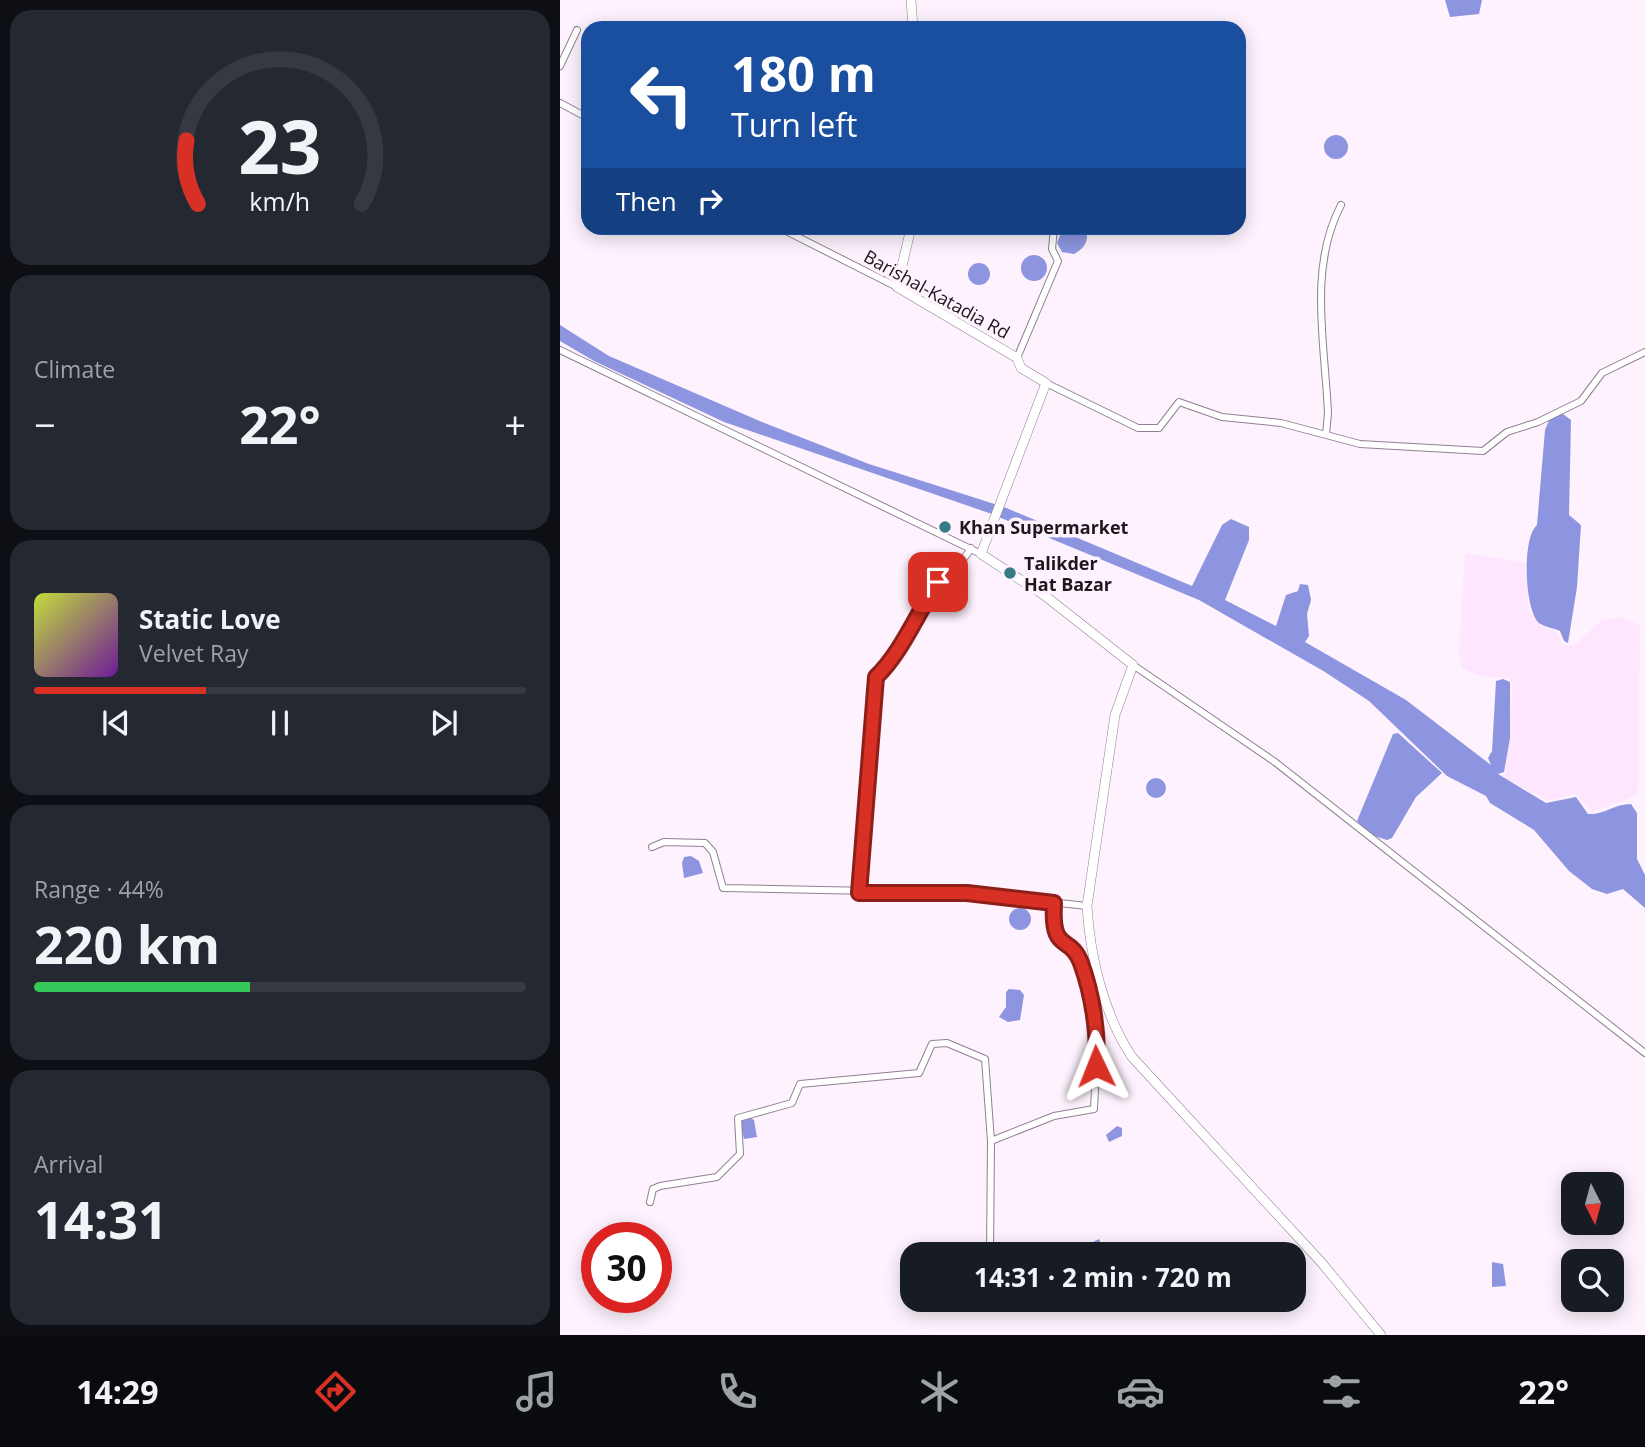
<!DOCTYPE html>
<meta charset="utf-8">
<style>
body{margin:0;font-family:"Open Sans",sans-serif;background:#242831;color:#f1f3f6;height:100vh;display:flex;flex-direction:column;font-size:26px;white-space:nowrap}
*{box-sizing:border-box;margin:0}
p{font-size:23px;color:#9ea1a6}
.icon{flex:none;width:38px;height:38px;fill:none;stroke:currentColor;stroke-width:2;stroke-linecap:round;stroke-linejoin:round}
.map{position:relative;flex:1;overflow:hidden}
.panel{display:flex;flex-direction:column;gap:10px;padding:10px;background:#0d0f14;width:560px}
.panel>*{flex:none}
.banner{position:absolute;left:21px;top:21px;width:665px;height:214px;border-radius:21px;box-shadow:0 4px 18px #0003;background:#1a4fa0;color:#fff;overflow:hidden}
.needle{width:46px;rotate:174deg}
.buttons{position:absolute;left:1001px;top:1172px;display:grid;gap:14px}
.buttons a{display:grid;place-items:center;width:63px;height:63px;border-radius:14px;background:#171b24;box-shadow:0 4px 18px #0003;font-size:35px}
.speed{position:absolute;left:21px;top:1222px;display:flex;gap:14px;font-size:35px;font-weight:700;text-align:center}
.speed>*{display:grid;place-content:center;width:91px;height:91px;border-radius:50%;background:#171b24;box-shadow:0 4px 18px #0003;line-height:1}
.speed .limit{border:10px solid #d22;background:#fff;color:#111}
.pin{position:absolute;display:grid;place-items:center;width:60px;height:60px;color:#fff;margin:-30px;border-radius:14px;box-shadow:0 4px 10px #0006}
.me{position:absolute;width:77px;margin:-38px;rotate:358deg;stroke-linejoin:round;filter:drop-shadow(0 0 5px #0008)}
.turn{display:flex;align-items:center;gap:24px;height:147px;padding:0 35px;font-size:32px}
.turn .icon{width:91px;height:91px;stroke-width:2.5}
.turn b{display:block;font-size:49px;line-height:60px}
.then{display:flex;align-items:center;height:66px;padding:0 35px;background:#0003;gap:14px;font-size:26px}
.big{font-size:52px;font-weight:700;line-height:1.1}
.panel .tile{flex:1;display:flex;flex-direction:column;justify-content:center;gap:10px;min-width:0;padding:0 24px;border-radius:21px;background:#242831}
.panel .dial{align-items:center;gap:0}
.dial svg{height:182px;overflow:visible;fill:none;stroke:#363941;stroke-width:7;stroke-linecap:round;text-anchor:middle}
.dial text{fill:#f1f3f6;stroke:none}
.song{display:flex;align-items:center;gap:21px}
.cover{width:84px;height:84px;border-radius:10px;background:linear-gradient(135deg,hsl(70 70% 55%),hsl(280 70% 35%))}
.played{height:7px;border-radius:4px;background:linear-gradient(90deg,#d93025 35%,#363941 35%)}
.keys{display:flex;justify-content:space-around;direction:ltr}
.heat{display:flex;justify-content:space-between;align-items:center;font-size:38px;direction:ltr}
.charge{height:10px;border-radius:5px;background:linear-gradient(90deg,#34c759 44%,#363941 0)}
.trip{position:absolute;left:340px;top:1242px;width:406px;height:70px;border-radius:21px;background:#171b24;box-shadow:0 4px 18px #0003;font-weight:700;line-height:70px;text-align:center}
.menu{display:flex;height:112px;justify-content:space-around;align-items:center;background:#090b0e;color:#9ea1a6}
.menu .icon{width:49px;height:49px}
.menu .active{color:#d93025}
.menu b{font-size:32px;color:#f1f3f6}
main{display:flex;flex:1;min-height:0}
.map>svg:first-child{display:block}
.built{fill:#fee6ff}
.water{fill:#8d95e0}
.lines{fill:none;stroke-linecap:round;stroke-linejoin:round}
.minor-casing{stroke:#908091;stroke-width:8}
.secondary-casing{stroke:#908091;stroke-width:10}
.minor{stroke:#fff;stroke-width:6}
.secondary{stroke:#fff;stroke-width:9}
.route-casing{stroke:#8d1f18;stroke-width:18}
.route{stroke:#d93025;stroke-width:12}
.poi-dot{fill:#367c87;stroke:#fdf2fd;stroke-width:2.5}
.labels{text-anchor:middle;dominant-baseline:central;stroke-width:7;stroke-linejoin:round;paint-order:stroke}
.street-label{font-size:18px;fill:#1e181e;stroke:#fdf2fd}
.poi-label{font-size:18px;font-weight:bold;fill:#1e181e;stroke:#fdf2fd;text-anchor:start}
</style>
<main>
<section class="panel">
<div class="tile dial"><svg viewBox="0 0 100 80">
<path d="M14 69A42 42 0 1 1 86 69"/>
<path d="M14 69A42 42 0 0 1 9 41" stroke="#d93025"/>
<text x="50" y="56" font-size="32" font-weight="700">23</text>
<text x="50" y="72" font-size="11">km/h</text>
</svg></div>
<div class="tile"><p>Climate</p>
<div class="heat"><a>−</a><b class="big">22°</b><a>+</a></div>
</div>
<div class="tile">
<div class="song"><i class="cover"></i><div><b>Static Love</b><p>Velvet Ray</p></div></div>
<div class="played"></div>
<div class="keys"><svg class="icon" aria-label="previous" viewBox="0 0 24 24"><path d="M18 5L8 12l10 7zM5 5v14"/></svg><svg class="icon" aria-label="pause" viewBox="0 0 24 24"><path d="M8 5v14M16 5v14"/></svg><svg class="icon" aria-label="next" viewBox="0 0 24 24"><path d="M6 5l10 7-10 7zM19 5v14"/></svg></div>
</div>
<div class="tile"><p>Range · 44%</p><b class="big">220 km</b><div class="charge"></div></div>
<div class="tile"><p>Arrival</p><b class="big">14:31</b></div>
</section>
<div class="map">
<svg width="1085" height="1335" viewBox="0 0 1085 1335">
<rect width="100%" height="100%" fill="#fdf2fd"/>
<path class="built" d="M905,553L966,563L968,607L980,624L998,633L1002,644L1013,646L1042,620L1059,617L1080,625L1078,795L1032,812L1015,794L988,801L945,778L953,686L949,678L923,677L902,668L899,652Z"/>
<path class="water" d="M885,0H922L919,14L890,17Z
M764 147a12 12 0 1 1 24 0a12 12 0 1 1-24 0Z
M503,228H525C530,240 525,248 514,254L502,252L497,243Z
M461 268a13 13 0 1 1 26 0a13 13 0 1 1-26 0Z
M408 274a11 11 0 1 1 22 0a11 11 0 1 1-22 0Z
M0,325L49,356L202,422L309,464L444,507L632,586L662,525L671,519L689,527V540L665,600L716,626L726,595L738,591L740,584L748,585L751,600L747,614L749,636L745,642L846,700L931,765L928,758L932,751L936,681L943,679L950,682V738L944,772L938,774L986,803L1016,797L1028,814C1044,815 1054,804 1071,804L1077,813V859L1085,875V908L1063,889L1047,894L1032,889L1009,871L974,830L930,803L926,796L887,776L809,701L765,672L639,600L429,513L164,422L34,361L0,341Z
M1003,414L1011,420L1009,515L1021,525L1017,587L1008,643L1004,641L1000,631C994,628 984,627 979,623C964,609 962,537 977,525L985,430L991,416Z
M838,733L882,773L856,797L832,838L827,840L811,835L797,821L833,734Z
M586 788a10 10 0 1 1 20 0a10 10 0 1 1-20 0Z
M131,856L139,861L143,873L124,878L122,863L124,857Z
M449 919a11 11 0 1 1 22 0a11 11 0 1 1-22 0Z
M449,989L460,990L464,995L460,1020L448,1022L439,1017L446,1007V992Z
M189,1117L194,1120L197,1137L184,1139L180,1120Z
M557,1126L562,1128V1136L549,1142L546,1135Z
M539,1239L545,1255H522L523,1247Z
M932,1262L943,1264L946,1286L932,1287Z"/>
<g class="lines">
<g class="minor-casing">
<path id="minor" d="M0,66L17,30
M0,103L28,118
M220,228L337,287
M0,350L421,554
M457,358L498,261L492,249L494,228
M486,383L578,428H599L619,402L662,417L721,423L800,444L923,451L947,432L978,422L1021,401L1042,373L1085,352
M766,434L768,413C765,344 748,268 781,205
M573,665L715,762L1085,1053
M92,847L104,842L145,843L153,852L163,888L407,893L527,906
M299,893L316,677C343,651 353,613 377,584C388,570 402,565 411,548
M431,1141L494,1116L534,1109L537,1051L525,975L520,960L498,941L493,926L494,903
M90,1202L93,1189L100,1186L157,1177L180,1154L178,1118L232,1103L240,1084L359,1073L372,1044L387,1043L425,1059L431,1141L430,1255"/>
</g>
<g class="secondary-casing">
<path id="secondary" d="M351,0L353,28
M351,228L337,287L457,358L461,368L486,383L421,554L484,595L573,665L555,715L527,906C530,957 544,1015 572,1057L761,1262L821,1335"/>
</g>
<use href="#minor" class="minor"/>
<use href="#secondary" class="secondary"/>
</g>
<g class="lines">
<g class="route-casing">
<path id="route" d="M378,582C357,613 342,652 316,677L299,893H407L494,903C491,955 510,933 521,963C532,993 539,1034 536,1066"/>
</g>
<use href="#route" class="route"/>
</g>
<g class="poi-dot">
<circle cx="385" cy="527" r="7"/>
<circle cx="450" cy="573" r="7"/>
</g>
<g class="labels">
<g class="street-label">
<text transform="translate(377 294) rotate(29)">Barishal-Katadia Rd</text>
</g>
<g class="poi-label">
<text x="399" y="527">Khan Supermarket</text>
<text x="464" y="563">Talikder<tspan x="464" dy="21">Hat Bazar</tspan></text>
</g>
</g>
</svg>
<div class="buttons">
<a><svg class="needle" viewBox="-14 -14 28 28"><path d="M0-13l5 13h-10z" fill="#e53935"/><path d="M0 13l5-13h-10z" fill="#9ea1a6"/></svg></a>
<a><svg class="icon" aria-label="search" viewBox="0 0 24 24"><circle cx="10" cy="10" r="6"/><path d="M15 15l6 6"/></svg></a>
</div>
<div class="speed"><div class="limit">30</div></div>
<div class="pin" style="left:378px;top:582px;background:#d93025"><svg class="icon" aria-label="arrive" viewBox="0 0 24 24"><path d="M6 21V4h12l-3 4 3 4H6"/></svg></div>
<svg class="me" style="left:536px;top:1066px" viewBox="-20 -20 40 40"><path d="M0-17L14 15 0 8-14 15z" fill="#d93025" stroke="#fff" stroke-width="4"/></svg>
<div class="trip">14:31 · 2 min · 720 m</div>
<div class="banner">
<div class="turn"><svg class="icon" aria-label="left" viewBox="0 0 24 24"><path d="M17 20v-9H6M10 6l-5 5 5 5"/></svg><div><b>180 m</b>Turn left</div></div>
<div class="then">Then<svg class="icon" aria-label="right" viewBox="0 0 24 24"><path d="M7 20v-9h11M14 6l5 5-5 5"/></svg></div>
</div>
</div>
</main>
<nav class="menu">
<b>14:29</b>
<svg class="icon active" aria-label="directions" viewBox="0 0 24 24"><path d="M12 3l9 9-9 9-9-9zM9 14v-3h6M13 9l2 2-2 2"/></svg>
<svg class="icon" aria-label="music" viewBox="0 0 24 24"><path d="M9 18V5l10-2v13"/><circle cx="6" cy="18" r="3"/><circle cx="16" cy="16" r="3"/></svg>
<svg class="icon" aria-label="phone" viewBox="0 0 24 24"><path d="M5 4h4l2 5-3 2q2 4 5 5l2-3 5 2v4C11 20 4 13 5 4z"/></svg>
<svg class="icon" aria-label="climate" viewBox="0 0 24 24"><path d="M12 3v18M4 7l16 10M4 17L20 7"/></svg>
<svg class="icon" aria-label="car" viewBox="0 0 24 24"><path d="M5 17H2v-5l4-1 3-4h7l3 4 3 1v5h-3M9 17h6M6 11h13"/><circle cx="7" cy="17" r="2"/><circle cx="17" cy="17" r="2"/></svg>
<svg class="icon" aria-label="filters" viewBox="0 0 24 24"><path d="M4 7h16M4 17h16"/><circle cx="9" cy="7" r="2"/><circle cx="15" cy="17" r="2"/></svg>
<b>22°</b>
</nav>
